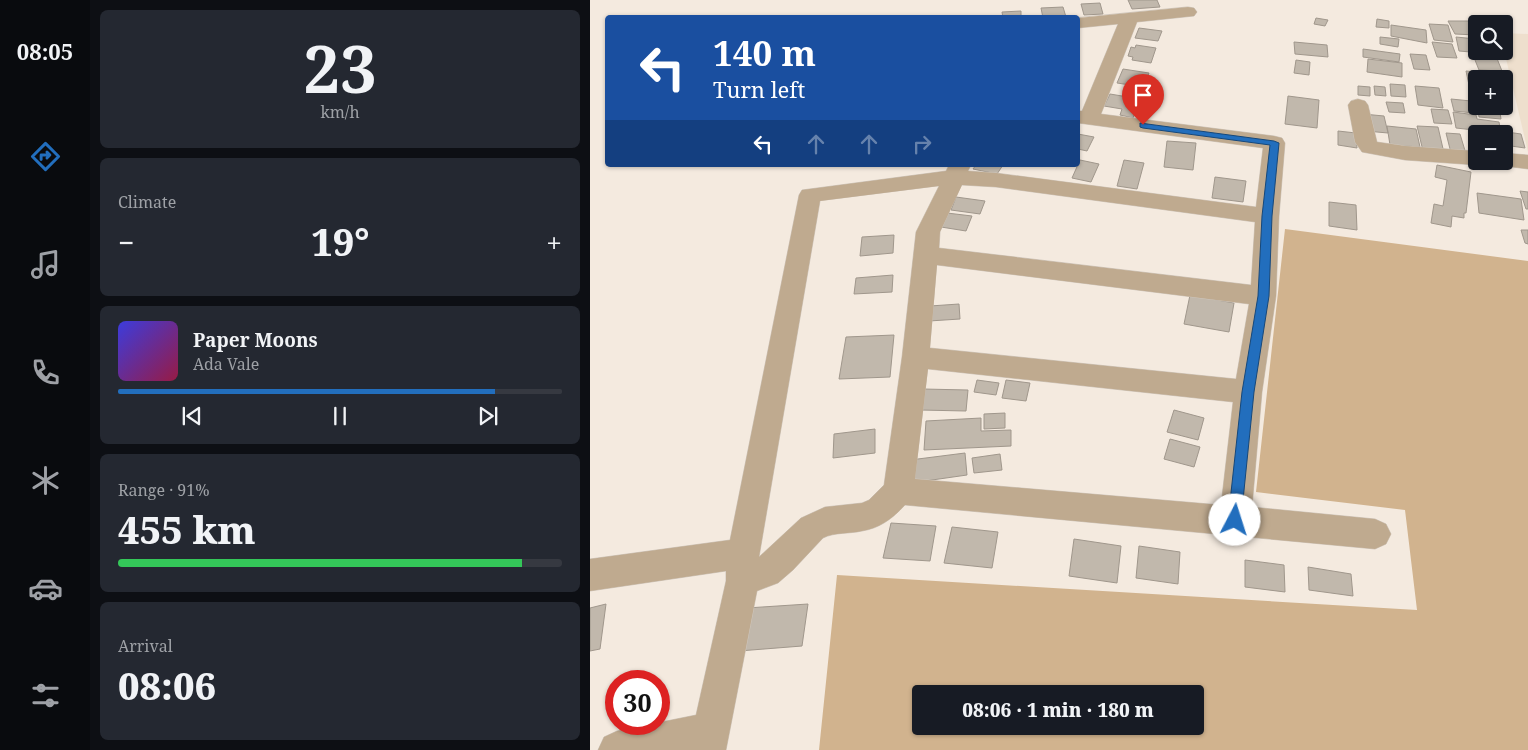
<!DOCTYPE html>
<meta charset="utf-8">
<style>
body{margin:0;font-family:"Noto Serif",serif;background:#242831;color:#f1f3f6;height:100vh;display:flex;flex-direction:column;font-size:19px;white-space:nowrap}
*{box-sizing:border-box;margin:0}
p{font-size:16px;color:#9ea1a6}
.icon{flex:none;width:28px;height:28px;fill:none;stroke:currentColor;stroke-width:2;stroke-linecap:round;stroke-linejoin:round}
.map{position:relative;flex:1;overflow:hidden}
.drawer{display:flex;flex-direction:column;gap:10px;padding:10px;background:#0d0f14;width:500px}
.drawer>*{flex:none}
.guide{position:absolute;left:15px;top:15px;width:475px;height:152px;border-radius:5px;box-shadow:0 1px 4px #0004;background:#1a4fa0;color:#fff;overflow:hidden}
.buttons{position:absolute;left:878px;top:15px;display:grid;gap:10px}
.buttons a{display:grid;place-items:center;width:45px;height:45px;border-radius:5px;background:#171b24;box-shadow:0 1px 4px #0004;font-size:25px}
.speed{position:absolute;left:15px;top:670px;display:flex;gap:10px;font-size:25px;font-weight:700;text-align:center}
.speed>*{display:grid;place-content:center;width:65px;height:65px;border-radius:50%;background:#171b24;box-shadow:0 1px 4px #0004;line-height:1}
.speed .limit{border:8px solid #d22;background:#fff;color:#111}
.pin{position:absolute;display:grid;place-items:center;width:42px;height:42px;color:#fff;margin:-51px -21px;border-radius:50% 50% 50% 0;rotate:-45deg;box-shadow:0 0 5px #0007}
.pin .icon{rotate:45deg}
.me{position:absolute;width:55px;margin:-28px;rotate:5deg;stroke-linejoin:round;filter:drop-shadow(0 0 4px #0008)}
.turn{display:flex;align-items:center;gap:18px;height:105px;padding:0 25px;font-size:22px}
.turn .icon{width:65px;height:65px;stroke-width:2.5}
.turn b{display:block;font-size:35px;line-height:42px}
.lanes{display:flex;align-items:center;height:48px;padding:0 25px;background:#0003;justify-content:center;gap:25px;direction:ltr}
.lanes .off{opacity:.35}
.big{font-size:38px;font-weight:800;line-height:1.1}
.drawer .card{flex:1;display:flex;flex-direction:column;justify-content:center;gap:8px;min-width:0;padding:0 18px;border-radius:8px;background:#242831}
.drawer .dial{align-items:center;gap:0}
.dial b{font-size:65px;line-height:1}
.song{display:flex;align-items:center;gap:15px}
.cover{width:60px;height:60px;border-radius:8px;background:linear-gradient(135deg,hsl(240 70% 55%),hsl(340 70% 35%))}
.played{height:5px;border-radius:2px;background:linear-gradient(90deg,#226ebd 85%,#363941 85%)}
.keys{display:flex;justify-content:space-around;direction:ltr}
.heat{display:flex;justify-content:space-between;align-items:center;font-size:28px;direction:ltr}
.charge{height:8px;border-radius:4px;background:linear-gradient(90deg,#34c759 91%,#363941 0)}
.trip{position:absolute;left:322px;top:685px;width:292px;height:50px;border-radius:5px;background:#171b24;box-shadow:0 1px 4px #0004;font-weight:800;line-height:50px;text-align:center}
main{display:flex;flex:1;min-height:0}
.tabs{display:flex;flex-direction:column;width:90px;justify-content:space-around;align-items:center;background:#090b0e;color:#9ea1a6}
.tabs .icon{width:35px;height:35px}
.tabs .active{color:#226ebd}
.tabs b{font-size:22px;color:#f1f3f6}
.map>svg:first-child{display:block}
.built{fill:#eedfcd}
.green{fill:#d1b38e;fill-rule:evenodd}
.building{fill:#c1b8ac;stroke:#a0978c}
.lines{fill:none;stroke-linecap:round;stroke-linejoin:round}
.minor-casing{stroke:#d0c7bd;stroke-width:1}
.minor{fill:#bfaa8f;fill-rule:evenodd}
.route{fill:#226ebd;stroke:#16487b}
</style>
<main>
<nav class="tabs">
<b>08:05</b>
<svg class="icon active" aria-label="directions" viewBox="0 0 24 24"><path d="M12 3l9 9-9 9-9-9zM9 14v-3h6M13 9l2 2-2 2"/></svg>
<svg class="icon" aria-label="music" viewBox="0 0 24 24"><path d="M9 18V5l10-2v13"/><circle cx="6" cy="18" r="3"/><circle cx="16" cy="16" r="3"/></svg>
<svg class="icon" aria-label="phone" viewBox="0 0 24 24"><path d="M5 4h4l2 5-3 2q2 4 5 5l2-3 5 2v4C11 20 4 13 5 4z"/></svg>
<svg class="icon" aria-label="climate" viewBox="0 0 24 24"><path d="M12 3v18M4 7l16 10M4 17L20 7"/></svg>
<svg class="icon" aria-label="car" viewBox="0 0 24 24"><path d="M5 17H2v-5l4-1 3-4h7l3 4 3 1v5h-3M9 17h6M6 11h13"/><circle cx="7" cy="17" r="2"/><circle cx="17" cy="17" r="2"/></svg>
<svg class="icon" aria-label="filters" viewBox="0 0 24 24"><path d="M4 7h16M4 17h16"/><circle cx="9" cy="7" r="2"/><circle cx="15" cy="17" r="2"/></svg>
</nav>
<section class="drawer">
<div class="card dial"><b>23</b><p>km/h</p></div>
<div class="card"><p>Climate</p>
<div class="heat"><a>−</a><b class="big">19°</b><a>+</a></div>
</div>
<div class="card">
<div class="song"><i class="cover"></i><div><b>Paper Moons</b><p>Ada Vale</p></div></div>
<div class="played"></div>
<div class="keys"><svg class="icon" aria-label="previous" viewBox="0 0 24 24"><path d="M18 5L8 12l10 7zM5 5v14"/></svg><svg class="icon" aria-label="pause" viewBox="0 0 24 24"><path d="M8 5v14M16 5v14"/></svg><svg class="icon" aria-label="next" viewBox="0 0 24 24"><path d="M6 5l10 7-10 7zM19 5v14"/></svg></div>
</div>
<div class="card"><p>Range · 91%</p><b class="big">455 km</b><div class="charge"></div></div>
<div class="card"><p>Arrival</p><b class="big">08:06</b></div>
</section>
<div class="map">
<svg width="938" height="750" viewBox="0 0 938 750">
<rect width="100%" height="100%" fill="#f4eadf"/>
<path class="built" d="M914,33L938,34V152L914,50Z"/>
<path class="green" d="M695,229L938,261V750H229L247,575L827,610L815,510L666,492ZM331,694H606V726H331Z"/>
<path class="building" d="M538,0H567L570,7L542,9Z
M510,3L513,14L494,15L491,4Z
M473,7L476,17L453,18L451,8Z
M431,11V18H413L412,12Z
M726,18L738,20L735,26L724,24Z
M787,19L799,21V28L786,27Z
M858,21H890L891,24H886V35L865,34Z
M839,24L858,25L863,42L844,40Z
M801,25L836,30L837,43L801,36Z
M549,28L572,31L568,41L545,38Z
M790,37L809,39L808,47L790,44Z
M866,37L886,39V51H903L904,54L869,51Z
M704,42L737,45L738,57L705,54Z
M842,42L862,44L867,58L847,57Z
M546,45L566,48L561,63L542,60L543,57L538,56L541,47L545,48Z
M773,49L810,54L809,62L773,57Z
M820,54L836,55L840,70L824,69Z
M883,55L906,56L912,71L889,70Z
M778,59L812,63V77L777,72Z
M706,60L720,62L719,75L704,73Z
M533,69L559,73L553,87L527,83Z
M876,71L911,74L912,79H886V86L879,85Z
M800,84L815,85L816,97L801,96Z
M768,86L780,87V96L768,95Z
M784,86L795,87L796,96L785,95Z
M825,86L849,88L853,108L828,105Z
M520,94L550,99L543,118L530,115L532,109L514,106Z
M698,96L729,100L727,128L695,124Z
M861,99L881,101L884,113L864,111Z
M796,102L813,103L815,113L799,112Z
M887,106H909L911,119L889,117Z
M841,109L858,110L862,124L844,123Z
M863,112L886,115L887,119L909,122L911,133L866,128Z
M773,114L794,116L798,133L776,131Z
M797,126L826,129L830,147L800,145Z
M827,126L848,127L854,153L833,151Z
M748,131L766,133L767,148L748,145Z
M917,132L931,134L935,148L921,146Z
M856,133L870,134L876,154L861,153Z
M488,134L504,137L497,151L488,149Z
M577,141L606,143L603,170L574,167Z
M490,160L509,164L501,182L482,178Z
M534,160L554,163L547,189L527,186Z
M386,165H413L407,174L383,169Z
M847,165L881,172L876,213H874V218L862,216L861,227L841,223L844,204L853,206L857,180L845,177Z
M625,177L656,181L653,202L622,198Z
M930,191L938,192V209H936Z
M887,193L931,199L934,220L889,213Z
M366,197L395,201L390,214L361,210Z
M739,202L766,205L767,230L739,226Z
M357,213L382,216L376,231L351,227Z
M931,230H938V244L935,243Z
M304,235L303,253L270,256L272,237Z
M303,275L302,292L264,294L266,278Z
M600,295L644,303L639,332L594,324Z
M369,304L370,319L339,321L340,306Z
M304,335L300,377L249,379L256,337Z
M387,380L409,383L406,395L384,392Z
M416,380L440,383L436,401L412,398Z
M333,389L378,390L376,411L330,410Z
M584,410L614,418L608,440L577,432Z
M415,413V428L394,429V414Z
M391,418V431L421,430V446L334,450L336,421Z
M285,429V453L243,458L244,434Z
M580,439L610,447L604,467L574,459Z
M375,453L377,475L321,483L320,460Z
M410,454L412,470L384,473L382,458Z
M301,523L346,526L340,561L293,558Z
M362,527L408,532L402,568L354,563Z
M484,539L531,546L527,583L479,576Z
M549,546L590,552L588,584L546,578Z
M655,560L694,565L695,592L655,587Z
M718,567L761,574L763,596L719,590Z
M16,604L10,649L0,651V608Z
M218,604L212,646L149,651L157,608Z"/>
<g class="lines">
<g class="minor-casing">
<path id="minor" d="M598,7L604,8L607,12L604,16L547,22L511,114L684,136L692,138L695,143L689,216L686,296L672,392L662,507L785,519L796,524L801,534L796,544L785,549L315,505C302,519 290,528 272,531C259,534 245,532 233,538L203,570L188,583L167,591L136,750H8L14,737L27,731L106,715L136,581V571L0,591V559L140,540L209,195L212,190L356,171L359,165H381L378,171L406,173L666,207L673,148L488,123V111H492L528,24L488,28V18ZM372,185L406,187L665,222L661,285L349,248L350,232ZM349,186L326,232L312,357L294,485L279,500L272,503L235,507L211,518L169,557L230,201ZM347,265L659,304L646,379L340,348ZM338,369L643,402L631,505L325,479Z
M768,99L775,101L778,105L787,142L815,146L886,151V161H895L886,165L815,160L772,152L765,142L758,105L761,101Z
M914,153L938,155V169L906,165L904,161H914Z"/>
</g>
<use href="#minor" class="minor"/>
</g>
<path class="route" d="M550,123L684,141L689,143L682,216L679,296L664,392L651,520L649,524L645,526L640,524L638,520L652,392L668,296L672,216L680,145L553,128L550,127Z"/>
</svg>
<div class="buttons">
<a><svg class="icon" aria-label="search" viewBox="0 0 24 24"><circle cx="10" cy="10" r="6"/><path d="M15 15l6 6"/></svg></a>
<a>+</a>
<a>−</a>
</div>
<div class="speed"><div class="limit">30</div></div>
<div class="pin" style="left:553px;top:125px;background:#d93025"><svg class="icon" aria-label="arrive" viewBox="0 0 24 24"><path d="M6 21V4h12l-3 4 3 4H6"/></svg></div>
<svg class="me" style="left:645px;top:520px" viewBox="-20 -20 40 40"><circle r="19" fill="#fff"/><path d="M0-13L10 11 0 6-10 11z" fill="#226ebd"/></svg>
<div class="trip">08:06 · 1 min · 180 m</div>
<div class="guide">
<div class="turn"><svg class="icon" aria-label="left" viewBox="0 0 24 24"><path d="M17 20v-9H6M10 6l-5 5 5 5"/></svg><div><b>140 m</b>Turn left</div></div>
<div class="lanes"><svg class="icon" aria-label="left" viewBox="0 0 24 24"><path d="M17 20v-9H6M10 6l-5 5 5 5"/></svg><svg class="icon off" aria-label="ahead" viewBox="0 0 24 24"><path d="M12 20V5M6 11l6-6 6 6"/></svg><svg class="icon off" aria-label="ahead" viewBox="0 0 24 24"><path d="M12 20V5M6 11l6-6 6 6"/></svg><svg class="icon off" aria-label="right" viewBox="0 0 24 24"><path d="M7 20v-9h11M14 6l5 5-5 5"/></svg></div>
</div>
</div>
</main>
